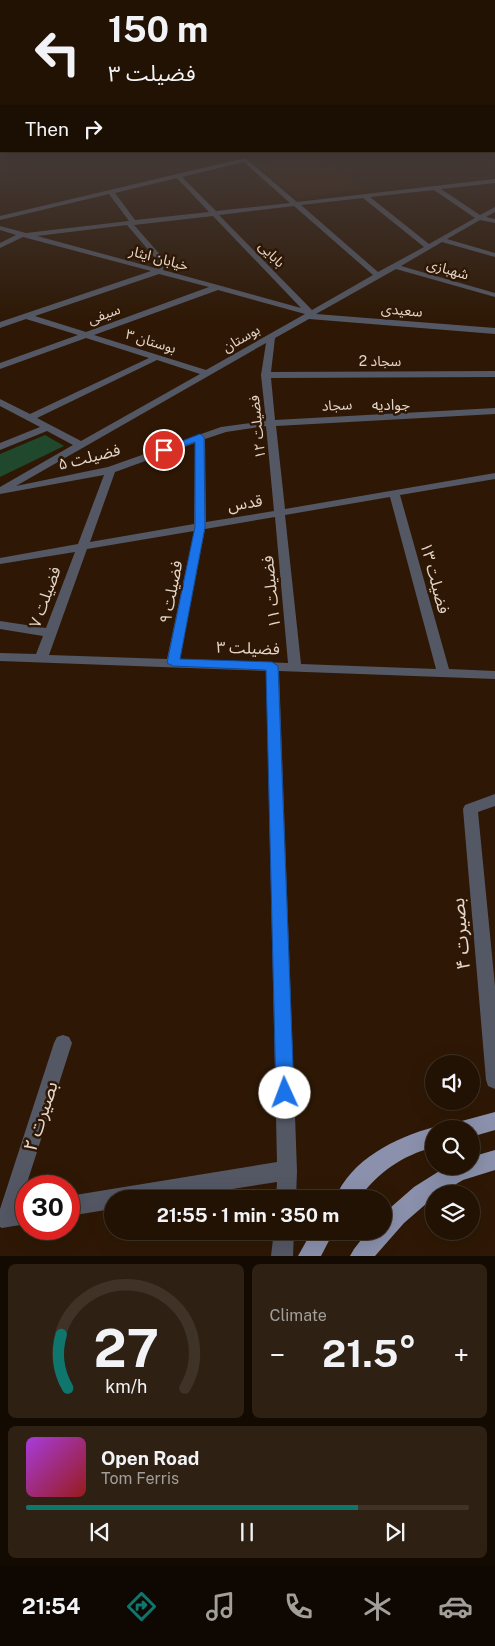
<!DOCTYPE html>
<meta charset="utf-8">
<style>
body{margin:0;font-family:"Public Sans","Noto Sans Arabic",sans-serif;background:#2e2013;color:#f1f3f6;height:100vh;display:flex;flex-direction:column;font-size:19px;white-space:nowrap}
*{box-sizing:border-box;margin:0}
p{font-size:16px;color:#a29e9a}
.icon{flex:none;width:28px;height:28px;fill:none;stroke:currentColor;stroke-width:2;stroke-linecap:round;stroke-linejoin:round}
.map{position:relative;height:1256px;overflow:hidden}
.drawer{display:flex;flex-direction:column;gap:8px;padding:8px;background:#130a02;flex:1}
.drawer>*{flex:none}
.banner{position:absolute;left:0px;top:0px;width:495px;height:152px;box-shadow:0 5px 20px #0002,0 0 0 1px #3f3226;background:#221204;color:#f1f3f6;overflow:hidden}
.controls{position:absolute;left:425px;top:1055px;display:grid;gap:10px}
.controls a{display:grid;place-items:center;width:55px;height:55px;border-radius:50%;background:#221204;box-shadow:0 5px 20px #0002,0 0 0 1px #3f3226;font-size:25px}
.speed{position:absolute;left:15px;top:1175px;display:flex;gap:10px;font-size:25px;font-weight:700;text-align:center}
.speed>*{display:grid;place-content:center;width:65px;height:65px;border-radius:50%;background:#221204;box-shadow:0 5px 20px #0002,0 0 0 1px #3f3226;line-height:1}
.speed .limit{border:8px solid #d22;background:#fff;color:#111}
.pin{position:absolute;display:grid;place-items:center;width:42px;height:42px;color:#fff;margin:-21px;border:2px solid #fff;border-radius:50%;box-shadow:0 1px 5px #0007}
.me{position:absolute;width:55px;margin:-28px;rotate:358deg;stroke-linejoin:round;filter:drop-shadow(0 0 4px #0008)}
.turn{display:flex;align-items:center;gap:18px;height:105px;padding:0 25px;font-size:22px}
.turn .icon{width:65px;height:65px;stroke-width:2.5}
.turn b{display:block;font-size:35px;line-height:42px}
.then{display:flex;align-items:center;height:48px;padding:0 25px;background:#0003;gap:10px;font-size:19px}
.big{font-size:38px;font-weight:700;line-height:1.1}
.drawer .card{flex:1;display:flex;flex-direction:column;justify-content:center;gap:8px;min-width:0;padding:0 18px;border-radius:8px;background:#2e2013}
.drawer .dial{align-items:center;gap:0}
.dial svg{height:130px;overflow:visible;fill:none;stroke:#3f3226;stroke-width:7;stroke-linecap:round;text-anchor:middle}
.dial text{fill:#f1f3f6;stroke:none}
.song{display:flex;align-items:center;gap:15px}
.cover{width:60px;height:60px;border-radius:8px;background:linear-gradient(135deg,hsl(280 70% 55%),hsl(0 70% 35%))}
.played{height:5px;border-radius:2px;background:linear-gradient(90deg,#0f766e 75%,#3f3226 75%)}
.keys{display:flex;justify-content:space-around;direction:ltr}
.heat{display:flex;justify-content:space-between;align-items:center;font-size:28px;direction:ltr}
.drawer .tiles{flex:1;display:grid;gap:8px;grid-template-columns:1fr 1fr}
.card:last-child{grid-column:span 2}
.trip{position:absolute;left:104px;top:1190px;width:288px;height:50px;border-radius:25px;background:#221204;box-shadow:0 5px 20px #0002,0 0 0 1px #3f3226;font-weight:700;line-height:50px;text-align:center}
.dock{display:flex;height:80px;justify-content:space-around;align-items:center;background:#0e0702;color:#a29e9a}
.dock .icon{width:35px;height:35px}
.dock .on{color:#0f766e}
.dock b{font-size:22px;color:#f1f3f6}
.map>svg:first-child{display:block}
.built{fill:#381d03}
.green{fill:#20482c}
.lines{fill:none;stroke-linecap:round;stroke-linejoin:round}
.minor{fill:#545864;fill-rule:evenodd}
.major{fill:#8b91ac;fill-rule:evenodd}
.route{fill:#1a73e8;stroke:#114b97}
.labels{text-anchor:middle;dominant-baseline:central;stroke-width:5;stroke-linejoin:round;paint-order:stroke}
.far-street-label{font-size:14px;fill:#e5d6ca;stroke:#2e1805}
.far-neighbourhood-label{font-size:15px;fill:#e5d6ca;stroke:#2e1805}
.street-label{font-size:16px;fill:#e5d6ca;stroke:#2e1805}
.near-street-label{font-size:19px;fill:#e5d6ca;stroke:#2e1805}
</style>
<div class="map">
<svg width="495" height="1256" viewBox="0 0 495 1256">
<rect width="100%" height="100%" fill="#2e1805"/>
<path class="built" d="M309,151H313L362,189L297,198L254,164Z"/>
<path class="green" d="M45,435L64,446L0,477V454Z"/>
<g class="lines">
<path class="minor" d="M245,158L297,202L495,179V183L441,189L480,215L495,207V212L486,217L495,219V223L480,220L447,239L495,253V257L442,242L401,266L495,293V297L396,269L316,314L495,328V334L309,319L275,338L271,372L495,371V377L271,378L275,420L495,408V414L276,426L285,509L495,473V479L400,495L449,669L495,671V679L279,671L297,1171L296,1199H276L277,1182L169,1199H112V1209L69,1216V1196L277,1162L266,671L0,661V653L36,654L43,636L0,629V621L46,628L75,552L0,564V558L78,544L104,475L0,494V487L73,445L47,431L0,450V443L40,427L0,406V399L30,414L149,358L86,338L0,369V363L78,335L26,319L0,328V322L151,271L23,237L0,248V243L16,235L0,230V226L26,233L129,221L109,194L0,220V216ZM244,162L290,203L216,211L182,177ZM177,178L209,212L135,220L115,193ZM434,190L475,218L429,244L370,197ZM363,198L424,247L378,272L301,205ZM294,206L373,275L312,310L219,215ZM213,216L301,308L163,270L164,259L134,225ZM127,225L156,259L155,268L37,236ZM159,274L209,287L86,332L35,316ZM218,290L305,314L206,370L94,335ZM266,343L261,375L266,421L221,427L108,467L16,486ZM157,360L200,374L81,441L37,418ZM266,426L274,511L206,522L205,439L226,432ZM195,443L194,524L90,542L115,472ZM390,497L436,669L301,664L285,515ZM275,517L288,663L180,659L205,529ZM194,531L167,659L49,655L87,549Z
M495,794V806L478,812L495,986V1089L488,1086L486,1080L463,809L465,805Z
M63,1035L69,1037L72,1043L26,1186L22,1204H26V1224L2,1228L0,1227V1209L54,1043L57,1037Z
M274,1231H294L293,1256H271Z"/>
<path class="major" d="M495,1112V1130L471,1137V1129H455L458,1122Z
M434,1127L437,1129H434V1147C401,1156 379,1172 358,1199H335C351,1159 395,1138 434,1127Z
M495,1150V1170L463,1180L439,1194H434V1197L404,1223L375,1256H350L354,1249L368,1231H382V1215L414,1187L441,1170L448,1166H471V1157Z
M312,1231H334L321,1256H298Z"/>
</g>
<linearGradient id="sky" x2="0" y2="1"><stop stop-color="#190d03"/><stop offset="0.45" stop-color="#463d3b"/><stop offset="1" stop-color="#463d3b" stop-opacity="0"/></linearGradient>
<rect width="495" height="320" fill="url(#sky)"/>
<path class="route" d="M200,434L204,437L205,527L180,659L272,662L278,666L294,1093L291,1099L285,1101L279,1099L276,1093L266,670L173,666L167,663L195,527V442L164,453L159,450Z"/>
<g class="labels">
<g class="far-street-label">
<text transform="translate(272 254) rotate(45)">بابایی</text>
<text transform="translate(159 258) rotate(15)">خیابان ایثار</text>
<text transform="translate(448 269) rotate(16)">شهبازی</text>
<text transform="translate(402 310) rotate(5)">سعیدی</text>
<text transform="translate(104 314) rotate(-20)">سیفی</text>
<text transform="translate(241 338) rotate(-30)">بوستان</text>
<text transform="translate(151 341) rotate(17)">بوستان ۳</text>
<text x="380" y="361">سجاد 2</text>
<text transform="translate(337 405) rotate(-3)">سجاد</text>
<text transform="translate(257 427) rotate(-96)">فضیلت ۱۲</text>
</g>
<g class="far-neighbourhood-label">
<text x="391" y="404">جوادیه</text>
</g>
<g class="street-label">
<text transform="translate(89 457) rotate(-14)">فضیلت ۵</text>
<text transform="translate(245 503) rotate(-9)">قدس</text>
<text transform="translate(435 578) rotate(75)">فضیلت ۱۳</text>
<text transform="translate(171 592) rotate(-79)">فضیلت ۹</text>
<text transform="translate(271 592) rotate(-96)">فضیلت ۱۱</text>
<text transform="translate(45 597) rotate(-70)">فضیلت ۷</text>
<text transform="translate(248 648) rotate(2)">فضیلت ۳</text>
</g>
<g class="near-street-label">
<text transform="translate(460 934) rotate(-95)">بصیرت ۴</text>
<text transform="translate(40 1116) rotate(-72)">بصیرت ۲</text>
</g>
</g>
</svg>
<div class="controls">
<a><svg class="icon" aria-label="sound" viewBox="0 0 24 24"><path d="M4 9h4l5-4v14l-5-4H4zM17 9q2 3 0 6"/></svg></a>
<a><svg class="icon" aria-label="search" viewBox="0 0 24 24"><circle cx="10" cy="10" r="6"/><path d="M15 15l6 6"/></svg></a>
<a><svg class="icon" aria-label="layers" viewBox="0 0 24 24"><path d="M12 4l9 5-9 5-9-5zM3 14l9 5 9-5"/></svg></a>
</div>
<div class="speed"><div class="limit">30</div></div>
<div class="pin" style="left:164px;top:450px;background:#d93025"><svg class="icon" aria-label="arrive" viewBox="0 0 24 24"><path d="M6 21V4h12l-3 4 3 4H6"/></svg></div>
<svg class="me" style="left:285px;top:1093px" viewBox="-20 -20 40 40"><circle r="19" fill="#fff"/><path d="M0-13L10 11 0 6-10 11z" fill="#1a73e8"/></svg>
<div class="trip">21:55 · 1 min · 350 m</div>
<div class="banner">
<div class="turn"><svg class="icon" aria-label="left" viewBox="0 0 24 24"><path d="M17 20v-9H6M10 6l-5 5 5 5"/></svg><div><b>150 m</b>فضیلت ۳</div></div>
<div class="then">Then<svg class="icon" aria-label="right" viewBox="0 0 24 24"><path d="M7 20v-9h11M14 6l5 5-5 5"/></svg></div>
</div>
</div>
<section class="drawer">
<div class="tiles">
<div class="card dial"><svg viewBox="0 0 100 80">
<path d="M14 69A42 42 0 1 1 86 69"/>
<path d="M14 69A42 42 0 0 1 10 36" stroke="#0f766e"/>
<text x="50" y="56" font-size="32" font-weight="700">27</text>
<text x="50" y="72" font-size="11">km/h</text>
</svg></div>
<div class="card"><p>Climate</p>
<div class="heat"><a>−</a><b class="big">21.5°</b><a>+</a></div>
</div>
<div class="card">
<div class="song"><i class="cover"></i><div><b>Open Road</b><p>Tom Ferris</p></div></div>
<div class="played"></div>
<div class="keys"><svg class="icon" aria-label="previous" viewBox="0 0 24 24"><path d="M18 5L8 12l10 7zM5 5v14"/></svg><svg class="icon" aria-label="pause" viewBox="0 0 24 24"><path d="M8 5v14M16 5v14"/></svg><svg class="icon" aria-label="next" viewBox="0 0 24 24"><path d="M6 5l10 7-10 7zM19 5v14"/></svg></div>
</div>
</div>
</section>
<nav class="dock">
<b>21:54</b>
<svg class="icon on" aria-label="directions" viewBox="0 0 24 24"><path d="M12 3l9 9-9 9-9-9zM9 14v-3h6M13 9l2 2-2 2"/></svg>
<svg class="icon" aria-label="music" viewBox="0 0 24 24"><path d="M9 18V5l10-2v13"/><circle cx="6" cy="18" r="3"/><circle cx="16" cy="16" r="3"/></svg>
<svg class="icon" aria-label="phone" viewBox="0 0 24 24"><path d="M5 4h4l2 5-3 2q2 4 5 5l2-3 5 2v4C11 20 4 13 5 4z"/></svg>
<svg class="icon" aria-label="climate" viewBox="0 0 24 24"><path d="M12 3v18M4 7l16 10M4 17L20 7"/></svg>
<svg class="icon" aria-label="car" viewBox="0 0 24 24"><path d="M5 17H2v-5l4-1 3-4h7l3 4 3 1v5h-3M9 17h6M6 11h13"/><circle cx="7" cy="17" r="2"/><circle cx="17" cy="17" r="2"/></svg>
</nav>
